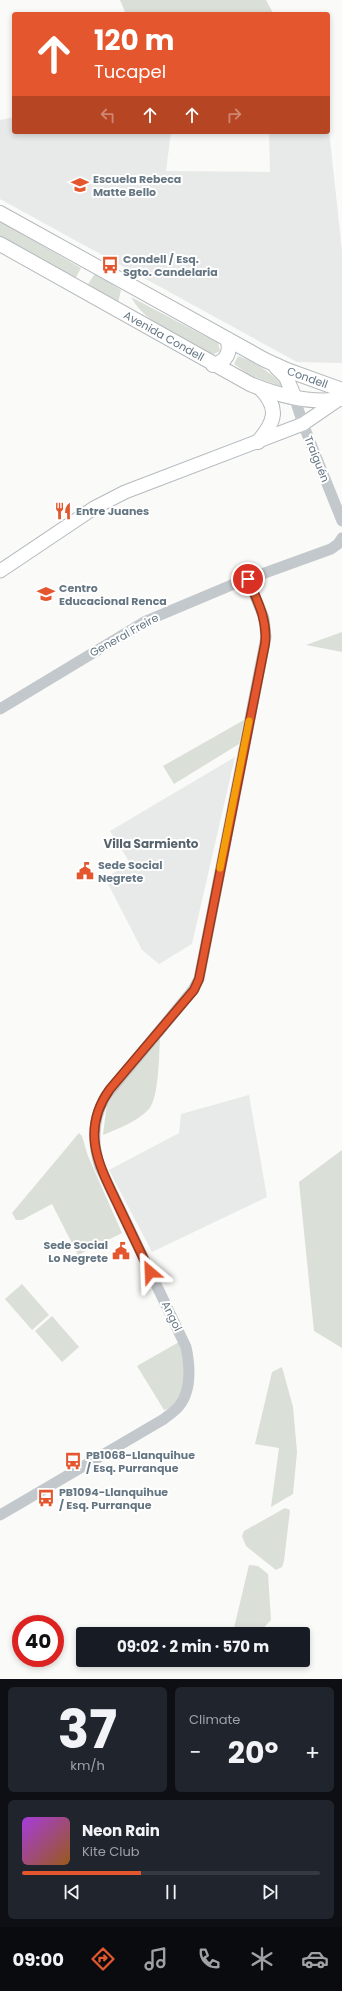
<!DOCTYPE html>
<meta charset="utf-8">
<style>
body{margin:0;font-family:Poppins,sans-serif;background:#20242c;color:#f1f3f6;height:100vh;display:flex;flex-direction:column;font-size:15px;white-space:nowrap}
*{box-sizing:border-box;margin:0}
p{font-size:13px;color:#9ea1a6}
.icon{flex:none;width:22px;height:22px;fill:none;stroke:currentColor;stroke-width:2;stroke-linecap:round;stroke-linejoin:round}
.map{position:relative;height:1679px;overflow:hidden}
.panel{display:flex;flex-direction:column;gap:8px;padding:8px;background:#0d0f14;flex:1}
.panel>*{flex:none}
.hud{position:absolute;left:12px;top:12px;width:318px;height:122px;border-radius:4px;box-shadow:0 2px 6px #0003;background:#e4572e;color:#fff;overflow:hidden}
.speed{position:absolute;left:12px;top:1615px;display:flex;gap:8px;font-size:20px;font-weight:700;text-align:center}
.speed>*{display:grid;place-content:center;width:52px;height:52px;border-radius:50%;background:#171b24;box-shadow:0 2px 6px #0003;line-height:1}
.speed .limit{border:6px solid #d22;background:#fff;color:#111}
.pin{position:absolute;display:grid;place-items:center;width:34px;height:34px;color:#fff;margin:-17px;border:2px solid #fff;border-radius:50%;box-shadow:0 1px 4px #0007}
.me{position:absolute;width:44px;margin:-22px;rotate:334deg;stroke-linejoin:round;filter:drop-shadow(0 0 3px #0008)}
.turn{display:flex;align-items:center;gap:14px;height:84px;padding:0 16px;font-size:18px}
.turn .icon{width:52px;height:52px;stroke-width:2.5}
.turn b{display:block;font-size:28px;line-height:34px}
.lanes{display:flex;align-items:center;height:38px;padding:0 16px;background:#0003;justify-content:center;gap:20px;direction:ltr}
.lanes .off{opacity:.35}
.big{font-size:30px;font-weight:700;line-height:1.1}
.panel .tile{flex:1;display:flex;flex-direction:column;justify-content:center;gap:6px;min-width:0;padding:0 14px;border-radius:6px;background:#20242c}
.panel .dial{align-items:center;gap:0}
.dial b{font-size:52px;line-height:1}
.song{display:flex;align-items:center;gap:12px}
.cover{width:48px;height:48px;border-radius:6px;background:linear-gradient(135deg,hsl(280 70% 55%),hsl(30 70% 35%))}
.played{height:4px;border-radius:2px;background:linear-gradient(90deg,#e4572e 40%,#363941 40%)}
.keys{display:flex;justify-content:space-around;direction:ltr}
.heat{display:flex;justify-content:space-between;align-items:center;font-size:22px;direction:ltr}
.panel .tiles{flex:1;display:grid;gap:8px;grid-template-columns:1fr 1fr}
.tile:last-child{grid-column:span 2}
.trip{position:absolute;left:76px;top:1627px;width:234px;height:40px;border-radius:4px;background:#171b24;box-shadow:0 2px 6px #0003;font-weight:700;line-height:40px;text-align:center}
.tab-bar{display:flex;height:64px;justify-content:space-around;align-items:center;background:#090b0e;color:#9ea1a6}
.tab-bar .icon{width:28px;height:28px}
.tab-bar .on{color:#e4572e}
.tab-bar b{font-size:18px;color:#f1f3f6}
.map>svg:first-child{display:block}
.built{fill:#e8e9e9}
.green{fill:#dadfd7}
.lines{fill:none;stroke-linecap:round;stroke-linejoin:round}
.secondary-casing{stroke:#b3babf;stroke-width:15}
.primary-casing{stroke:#b5babe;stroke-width:16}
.tertiary{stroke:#c3c8cc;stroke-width:11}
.secondary{stroke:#fff;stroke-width:13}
.primary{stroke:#fff;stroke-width:14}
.route-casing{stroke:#94391e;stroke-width:10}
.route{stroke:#e4572e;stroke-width:7}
.slow{stroke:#f59e0b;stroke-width:7}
.labels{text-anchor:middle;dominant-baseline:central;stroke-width:4;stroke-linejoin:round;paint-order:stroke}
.poi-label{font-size:11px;font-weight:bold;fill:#657683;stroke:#fff;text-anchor:start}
.street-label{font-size:11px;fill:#657683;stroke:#fff}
.neighbourhood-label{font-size:12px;font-weight:bold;fill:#57646e;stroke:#fff}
</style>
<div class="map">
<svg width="342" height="1679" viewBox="0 0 342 1679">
<rect width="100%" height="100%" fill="#fafaf8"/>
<path class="built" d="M14,117V132H171L166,171L270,172L269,132H328V121L342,251V363L297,362L0,199V120Z
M235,757L192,944L159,964L142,950L105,878L130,863L110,831Z
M249,1095L267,1197L152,1252L109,1170L179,1133L181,1114Z"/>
<path class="green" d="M120,0H266L273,13L126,14Z
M0,221L81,268L75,279L0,238Z
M95,273L121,290L118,303L87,286Z
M131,297L218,343L220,351L212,355C186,339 146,325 131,297Z
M238,356C256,362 272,373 285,388L249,375L234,364Z
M342,632V652L306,645Z
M244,720L239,744L174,784L163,766Z
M160,1038C159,1055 159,1097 149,1109C137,1122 119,1128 103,1135L107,1103Z
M79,1133L82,1136L88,1156L122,1233L78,1255L52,1204L22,1220H16L12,1213Z
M342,1150V1348L314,1331L299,1182Z
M22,1284L49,1315L32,1330L5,1299Z
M52,1316L79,1347L62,1362L35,1331Z
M179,1342C186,1364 191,1382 176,1401C173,1405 169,1409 164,1410L137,1366Z
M282,1367L293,1407L297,1452L293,1494L271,1507L279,1448L255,1444L272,1372Z
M285,1508L290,1510L284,1561L282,1567L276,1570L246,1546L242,1536L244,1531Z
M249,1565L258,1566L268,1574L271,1620L258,1634H237L233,1632Z"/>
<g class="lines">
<g class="secondary-casing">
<path id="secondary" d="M0,571L94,508L125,492L303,424L338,400"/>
</g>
<g class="primary-casing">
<g id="primary">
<path id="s1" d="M0,213L265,360L287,370L342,390"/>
<path id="s2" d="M0,244L250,384C277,395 312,404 342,399"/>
<path d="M213,365C226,362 232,352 227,339"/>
<path d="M276,367L286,377L294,396"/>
<path d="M258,442C275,422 280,408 260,388"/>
</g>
</g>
<path class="tertiary" d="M294,396L303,424L342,521
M0,709L146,621L234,584L331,549L338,544L342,538
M0,1515L164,1419C169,1415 175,1411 179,1406C192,1390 190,1366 186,1347L100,1167C92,1143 93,1119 105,1097L193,990L199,979L266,637L264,618L248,579"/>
<use href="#secondary" class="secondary"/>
<use href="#primary" class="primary"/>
</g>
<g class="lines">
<g class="route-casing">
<path id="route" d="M150,1272C140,1251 130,1230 120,1209C100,1167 79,1132 110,1089L194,990L199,979L265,644C268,620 257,600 248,579"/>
</g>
<use href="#route" class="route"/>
<path class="slow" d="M220,868L249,721"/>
</g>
<defs>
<g id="school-bare" transform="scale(1.38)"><path d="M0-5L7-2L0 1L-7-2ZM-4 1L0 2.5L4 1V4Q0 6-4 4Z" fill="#e4572e" stroke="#fff" stroke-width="2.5" paint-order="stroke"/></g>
<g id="bus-bare" transform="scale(1.38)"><path d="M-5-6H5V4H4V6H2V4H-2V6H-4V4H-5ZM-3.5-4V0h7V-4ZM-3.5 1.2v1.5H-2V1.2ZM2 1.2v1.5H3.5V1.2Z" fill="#e4572e" stroke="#fff" stroke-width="2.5" paint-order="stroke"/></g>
<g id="restaurant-bare" transform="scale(1.38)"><path d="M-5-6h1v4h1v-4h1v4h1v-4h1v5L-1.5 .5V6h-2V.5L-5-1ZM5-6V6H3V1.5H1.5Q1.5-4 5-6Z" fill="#e4572e" stroke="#fff" stroke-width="2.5" paint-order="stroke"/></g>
<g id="civic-bare" transform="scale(1.38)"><path d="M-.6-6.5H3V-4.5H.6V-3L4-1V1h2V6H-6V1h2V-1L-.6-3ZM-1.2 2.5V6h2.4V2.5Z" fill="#e4572e" stroke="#fff" stroke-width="2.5" paint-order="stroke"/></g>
</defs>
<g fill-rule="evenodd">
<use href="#school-bare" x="80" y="185"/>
<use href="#bus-bare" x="110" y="265"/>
<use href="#restaurant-bare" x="63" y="511"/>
<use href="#school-bare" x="46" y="594"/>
<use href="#civic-bare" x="85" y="871"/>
<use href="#civic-bare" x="121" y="1251"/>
<use href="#bus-bare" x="73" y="1461"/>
<use href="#bus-bare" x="46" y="1498"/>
</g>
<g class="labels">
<g class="poi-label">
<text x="93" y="179">Escuela Rebeca<tspan x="93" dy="13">Matte Bello</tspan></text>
<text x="123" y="259">Condell / Esq.<tspan x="123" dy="13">Sgto. Candelaria</tspan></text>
<text x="76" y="511">Entre Juanes</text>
<text x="59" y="588">Centro<tspan x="59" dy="13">Educacional Renca</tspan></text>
<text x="98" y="865">Sede Social<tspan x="98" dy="13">Negrete</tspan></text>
<text x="108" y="1245" text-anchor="end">Sede Social<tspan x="108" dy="13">Lo Negrete</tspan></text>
<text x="86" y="1455">PB1068-Llanquihue<tspan x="86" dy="13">/ Esq. Purranque</tspan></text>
<text x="59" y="1492">PB1094-Llanquihue<tspan x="59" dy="13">/ Esq. Purranque</tspan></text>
</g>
<g class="street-label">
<text stroke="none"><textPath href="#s2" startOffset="188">Avenida Condell</textPath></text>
<text stroke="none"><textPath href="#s1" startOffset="349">Condell</textPath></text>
<text transform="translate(317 459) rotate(68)">Traiguén</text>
<text transform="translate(124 635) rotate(-29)">General Freire</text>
<text transform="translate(172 1316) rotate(64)">Angol</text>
</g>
<g class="neighbourhood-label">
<text x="151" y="843">Villa Sarmiento</text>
</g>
</g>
</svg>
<div class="speed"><div class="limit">40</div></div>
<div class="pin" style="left:248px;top:579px;background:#d93025"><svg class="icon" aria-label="arrive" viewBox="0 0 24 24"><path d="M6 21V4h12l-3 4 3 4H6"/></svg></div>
<svg class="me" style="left:150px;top:1272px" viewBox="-20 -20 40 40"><path d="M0-17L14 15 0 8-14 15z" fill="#e4572e" stroke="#fff" stroke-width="4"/></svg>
<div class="trip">09:02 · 2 min · 570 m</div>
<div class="hud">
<div class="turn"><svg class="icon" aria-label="ahead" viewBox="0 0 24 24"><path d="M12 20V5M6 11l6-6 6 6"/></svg><div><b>120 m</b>Tucapel</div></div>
<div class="lanes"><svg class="icon off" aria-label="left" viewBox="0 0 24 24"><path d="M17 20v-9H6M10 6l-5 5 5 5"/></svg><svg class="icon" aria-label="ahead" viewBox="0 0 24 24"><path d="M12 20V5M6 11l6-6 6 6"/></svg><svg class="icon" aria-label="ahead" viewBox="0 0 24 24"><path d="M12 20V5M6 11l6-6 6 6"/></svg><svg class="icon off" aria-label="right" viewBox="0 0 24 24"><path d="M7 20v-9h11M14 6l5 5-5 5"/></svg></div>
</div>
</div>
<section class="panel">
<div class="tiles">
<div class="tile dial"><b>37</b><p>km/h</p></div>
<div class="tile"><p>Climate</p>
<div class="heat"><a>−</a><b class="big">20°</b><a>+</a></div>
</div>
<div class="tile">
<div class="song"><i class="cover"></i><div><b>Neon Rain</b><p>Kite Club</p></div></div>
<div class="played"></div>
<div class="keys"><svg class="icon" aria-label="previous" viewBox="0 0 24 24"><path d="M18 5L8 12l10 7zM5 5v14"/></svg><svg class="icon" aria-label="pause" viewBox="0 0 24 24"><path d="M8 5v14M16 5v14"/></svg><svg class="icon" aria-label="next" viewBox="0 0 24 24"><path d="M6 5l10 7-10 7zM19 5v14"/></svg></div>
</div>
</div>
</section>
<nav class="tab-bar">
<b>09:00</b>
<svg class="icon on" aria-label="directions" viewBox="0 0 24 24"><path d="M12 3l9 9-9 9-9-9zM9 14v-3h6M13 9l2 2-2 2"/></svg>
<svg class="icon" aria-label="music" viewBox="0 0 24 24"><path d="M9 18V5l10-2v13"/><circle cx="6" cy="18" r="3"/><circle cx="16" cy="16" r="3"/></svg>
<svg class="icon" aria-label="phone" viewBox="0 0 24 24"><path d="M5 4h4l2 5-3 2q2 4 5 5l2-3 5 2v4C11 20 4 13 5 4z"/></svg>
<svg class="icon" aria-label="climate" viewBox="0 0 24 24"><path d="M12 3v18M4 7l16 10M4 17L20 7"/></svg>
<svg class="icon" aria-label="car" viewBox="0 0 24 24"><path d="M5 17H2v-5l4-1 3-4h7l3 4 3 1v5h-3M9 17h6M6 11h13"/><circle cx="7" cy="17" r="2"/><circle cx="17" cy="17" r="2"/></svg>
</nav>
